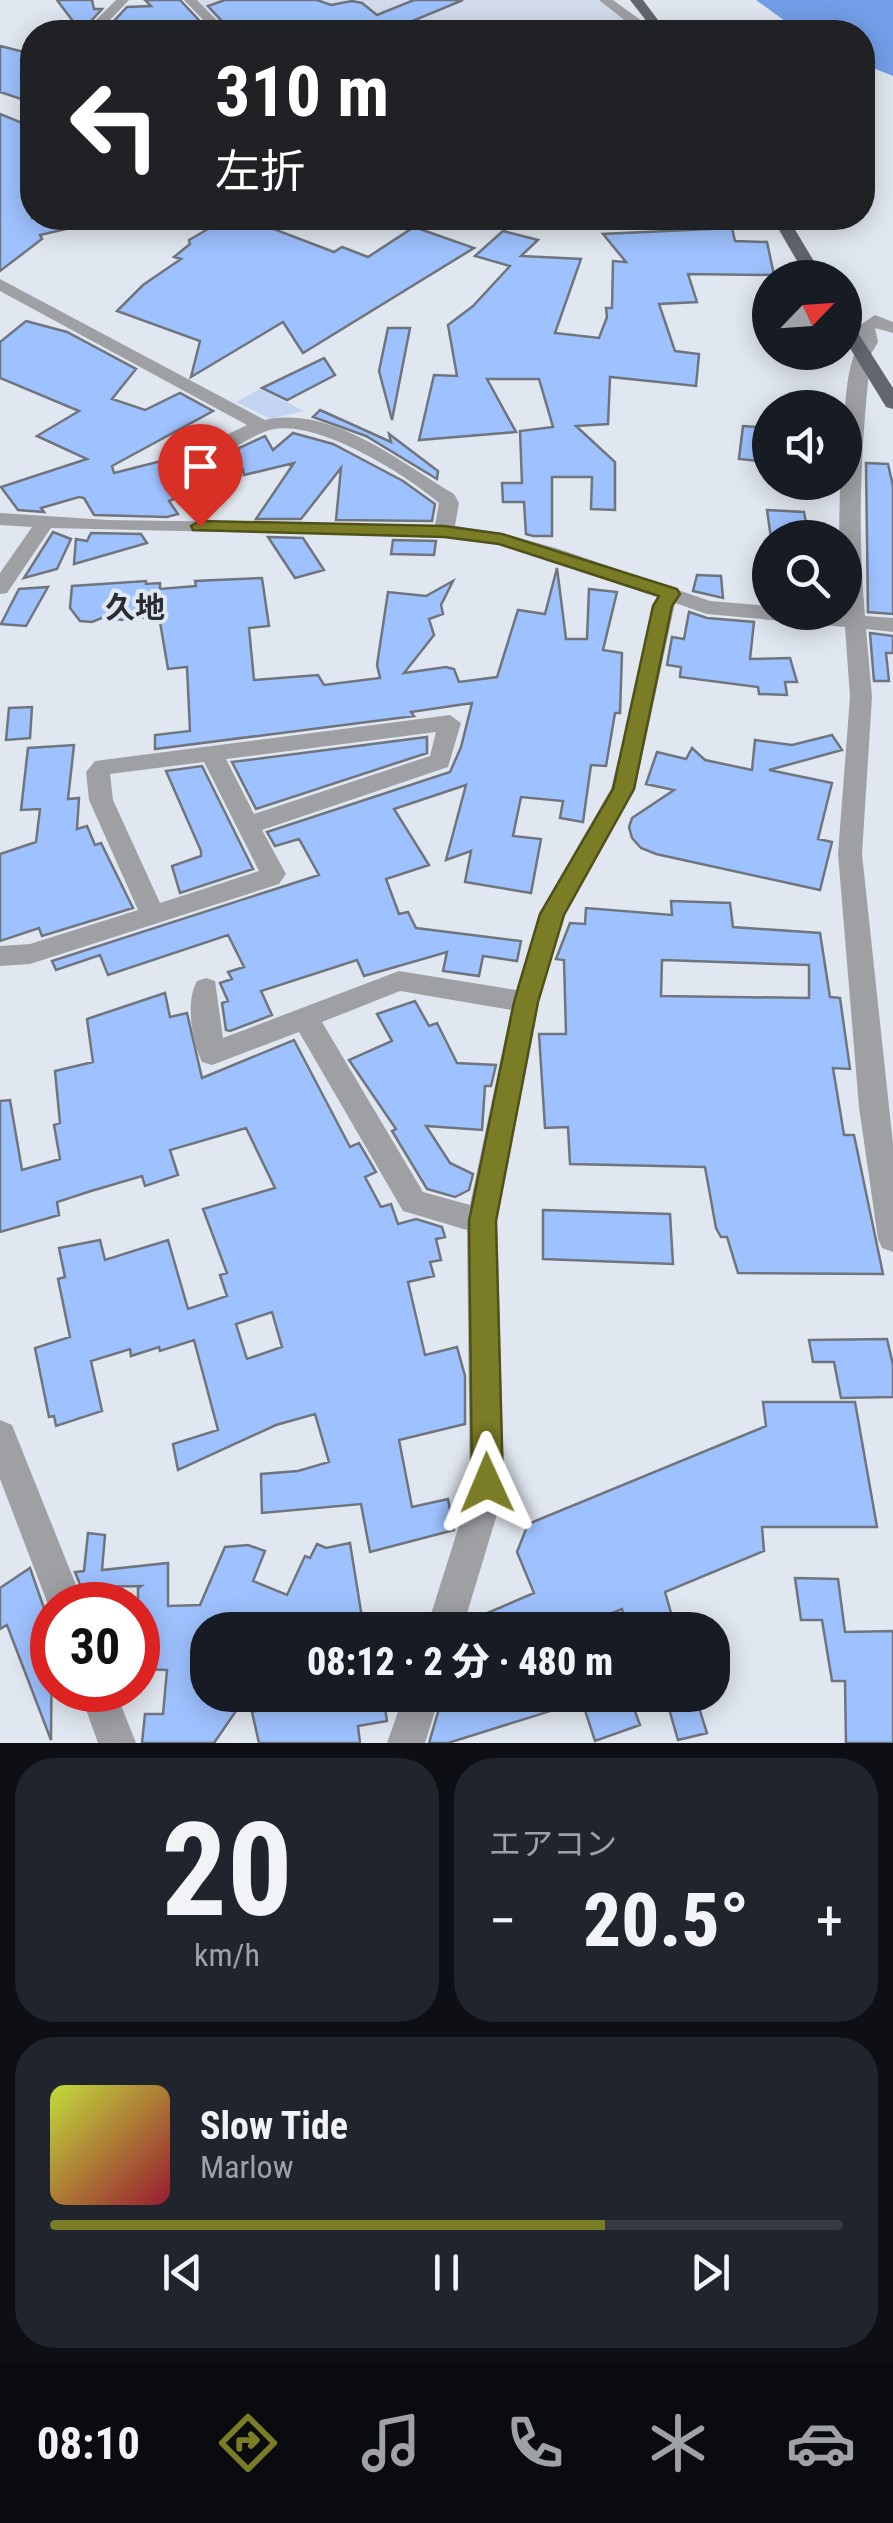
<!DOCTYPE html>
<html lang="ja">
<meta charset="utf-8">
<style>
body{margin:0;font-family:"Roboto Condensed","Noto Sans JP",sans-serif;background:#20242c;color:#f1f3f6;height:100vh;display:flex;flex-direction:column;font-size:38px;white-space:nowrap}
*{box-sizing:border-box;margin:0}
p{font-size:32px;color:#9ea1a6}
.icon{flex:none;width:55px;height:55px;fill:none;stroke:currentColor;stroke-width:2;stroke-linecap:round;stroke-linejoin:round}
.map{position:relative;height:1743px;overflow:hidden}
.sheet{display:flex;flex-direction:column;gap:15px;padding:15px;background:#0d0f14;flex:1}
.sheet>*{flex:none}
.banner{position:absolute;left:20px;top:20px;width:855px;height:210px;border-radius:40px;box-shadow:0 5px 25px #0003;background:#202124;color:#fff;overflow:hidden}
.needle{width:65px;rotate:65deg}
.fabs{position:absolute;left:752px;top:260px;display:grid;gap:20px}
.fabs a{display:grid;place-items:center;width:110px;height:110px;border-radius:50%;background:#171b24;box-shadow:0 5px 25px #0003;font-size:50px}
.speed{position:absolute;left:30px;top:1582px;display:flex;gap:20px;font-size:50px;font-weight:700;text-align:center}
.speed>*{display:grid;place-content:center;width:130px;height:130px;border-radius:50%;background:#171b24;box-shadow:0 5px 25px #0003;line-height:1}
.speed .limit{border:15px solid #d22;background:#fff;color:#111}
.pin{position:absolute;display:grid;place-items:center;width:85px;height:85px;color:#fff;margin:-102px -42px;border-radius:50% 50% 50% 0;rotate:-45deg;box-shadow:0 0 10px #0007}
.pin .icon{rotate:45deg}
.me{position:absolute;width:110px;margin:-55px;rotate:359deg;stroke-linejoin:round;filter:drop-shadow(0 0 8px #0008)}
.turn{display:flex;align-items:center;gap:35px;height:210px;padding:0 30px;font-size:45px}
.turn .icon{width:130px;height:130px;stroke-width:2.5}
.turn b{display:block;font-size:70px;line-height:85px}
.big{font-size:75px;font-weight:800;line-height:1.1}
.sheet .card{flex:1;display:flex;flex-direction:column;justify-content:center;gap:15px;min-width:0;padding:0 35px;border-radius:40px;background:#20242c}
.sheet .dial{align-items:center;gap:0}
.dial b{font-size:130px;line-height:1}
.song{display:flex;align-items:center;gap:30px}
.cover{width:120px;height:120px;border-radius:15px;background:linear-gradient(135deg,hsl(70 70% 55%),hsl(350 70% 35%))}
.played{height:10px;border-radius:5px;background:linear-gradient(90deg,#7b7d26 70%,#363941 70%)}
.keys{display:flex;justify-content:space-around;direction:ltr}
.heat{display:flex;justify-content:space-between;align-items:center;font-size:55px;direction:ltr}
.sheet .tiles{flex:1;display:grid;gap:15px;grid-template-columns:1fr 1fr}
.card:last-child{grid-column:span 2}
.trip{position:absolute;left:190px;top:1612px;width:540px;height:100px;border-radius:40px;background:#171b24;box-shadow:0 5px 25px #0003;font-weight:800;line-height:100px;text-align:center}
.dock{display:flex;height:160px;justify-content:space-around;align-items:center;background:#090b0e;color:#9ea1a6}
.dock .icon{width:70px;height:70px}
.dock .active{color:#7b7d26}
.dock b{font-size:45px;color:#f1f3f6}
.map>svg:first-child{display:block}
.built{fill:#d2dcec}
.green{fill:#c2d4f2}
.water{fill:#739ee8}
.building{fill:#9ec2ff;stroke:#70757d;stroke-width:2.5;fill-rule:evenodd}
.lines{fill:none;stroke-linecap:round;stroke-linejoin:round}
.minor{fill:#9ea0a4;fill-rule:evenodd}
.major{fill:#62676e;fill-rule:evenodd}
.route{fill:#7b7d26;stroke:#505119;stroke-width:2.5}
.labels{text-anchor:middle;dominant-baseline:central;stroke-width:8;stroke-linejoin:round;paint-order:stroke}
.neighbourhood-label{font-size:30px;font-weight:bold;fill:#282c34;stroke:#e1e7f0}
</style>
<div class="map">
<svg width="893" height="1743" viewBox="0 0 893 1743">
<rect width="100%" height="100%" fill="#e1e7f0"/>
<path class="built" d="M198,0H602L646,32H233L224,29Z"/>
<path class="green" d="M260,389L304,411L271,419L236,402Z"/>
<path class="water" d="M756,0H893V76L863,64L862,32H800Z"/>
<path class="building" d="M57,0H92L94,9H102L92,20V32H81Z
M145,0H180L210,32H111L112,23L127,7L151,6Z
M225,0H317L331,5L352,1L362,3L377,15L414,0H463L393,29L397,32H232L208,6Z
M0,46L32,54V94L21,99L0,92Z
M0,114L32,127V218H82L83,225L40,235L42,239L0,271Z
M227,218L238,223L249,218H302L276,230L334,252L342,247L368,257L414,227L474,248L303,353L283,322L191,377L200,341L117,311L143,285L181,259L174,257L190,244L189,240Z
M732,228L735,241L767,242L774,275L688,274L697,302L659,304L675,351L699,354L696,386L610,377L608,424L576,426L615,462V510L591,509L592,477H552V536H533L526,534L524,502H503L502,483H522L520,431L553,427L539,379H487L516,432L419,440L434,375L457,376L448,325L473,306L510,266L475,256L503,231L538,240L521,256L581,259L555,333L599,338L607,317L606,308H612L613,261L626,262L603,234Z
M26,321L67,332L136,369L112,399L145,410L180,393L213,411L112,466L114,473L193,453L197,461L216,459L265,436L273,450L293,433L333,444L403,481L435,504L432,521L336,520L341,468L301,519H256L294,463L244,475L243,469L169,488L176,498L169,501L178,514L167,517L94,515L84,498L79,497L41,508L44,512L18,510L1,487L87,459L37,436L79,411L0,378V342Z
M388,328H410L392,420L379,371Z
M324,358L335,375L287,400L262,388Z
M320,410L391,442L389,434L438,471L437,479L366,436L313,417Z
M743,426L770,428V462L739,459Z
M866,463L888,464L893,486V614L868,612Z
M767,510L804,512L809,538H771Z
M53,532L71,539L57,569L24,578Z
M91,533L141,534L147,543L74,564L76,539L87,541Z
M268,537L303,538L324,570L295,578Z
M393,540L436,541L434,555L391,554Z
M557,568L566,639H587L589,589L617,592L603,650L622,653L620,713H615L606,766L591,765L583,822L560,818L563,801L521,797L513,836L541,839L531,893L465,882L471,851L446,860L466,785L394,809L429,865L386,879L399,914L408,912L416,928L521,941L517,961L483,956L479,976L443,971L447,952L364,976L357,960L261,991L272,1015L230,1031L226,1030L222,1003L228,1001L220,983L232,979L228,972L244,967L228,935L108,975L100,955L56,970L52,961L319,875L299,839L275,846L267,832L450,772L461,747L472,703L411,712L414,716L155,749V735L190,731L187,667L168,669L160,622L133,615L122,620L104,617L92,622L80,621L70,608L72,586L146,581V584L160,583V589L196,586L195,581L262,578L269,626L249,628L254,680L318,675L324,685L380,678L377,665L388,592L426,596L453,581L441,605L443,614L429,619L434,635L404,673L446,667L454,669L459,682L497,677L518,610L545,614Z
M697,575L721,576L723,598L693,591Z
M48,587L26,626L1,624L19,589Z
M689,612L707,618L754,622L750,659L790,658L797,682H785L787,695L759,694L758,687L680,677L681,667L667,665L672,637L684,639Z
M870,633L893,636V653H886L889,681H874Z
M32,707L30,738L6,740L9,708Z
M832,735L842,750L769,770L832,783L818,839L832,842L820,890L656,854L641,848L632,838L629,827L632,818L674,790L646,784L657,752L686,759L692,748L705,760L752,770L755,740L792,745Z
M427,737V753L256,809L232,762Z
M74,745L68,799L79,798L77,829L87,826L95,845L101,843L133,908L42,936L39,928L0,941V854L36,842L40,809L21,810L28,748Z
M202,766L253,869L180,893L172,866L201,856V851L166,771Z
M671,901L730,903L733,927L820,933L830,997L840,998L850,1069L833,1068L844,1135H854L883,1274L738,1273L727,1237H721L716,1228L705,1167L570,1164L568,1127L545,1128L539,1034H566L564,960L556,959L570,923L585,924L586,908L672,915ZM662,960L809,965V998L661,996Z
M165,993L170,1017L187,1013L202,1078L294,1040L350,1147L359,1143L376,1172L365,1177L381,1207L391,1204L398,1224L416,1219L442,1227L445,1237L436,1239L441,1260L430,1262L434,1276L408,1282L425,1355L457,1347L465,1376V1424L399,1440L412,1507L448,1499L454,1530L370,1552L361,1504L262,1513L261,1474L298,1471L329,1462L315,1414L276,1425L178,1470L173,1444L218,1430L194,1340L160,1351L159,1347L131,1356L130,1349L91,1361L102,1411L56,1426L54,1416L49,1417L35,1348L70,1337L58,1279L65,1277L59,1248L100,1240L105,1260L168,1240L188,1309L227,1296L220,1275L227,1273L203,1209L275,1188L246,1128L170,1150L178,1175L145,1186L142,1176L91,1191L57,1202L59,1215L0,1232V1101L10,1100L22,1170L60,1159L54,1125L60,1123L55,1071L93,1062L87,1019ZM272,1312L282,1347L247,1359L236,1324Z
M415,1001L429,1026L437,1023L457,1063L496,1065L491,1086H485L482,1130L426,1126L450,1163L473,1174L469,1190L455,1197L427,1189L392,1131L396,1129L349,1060L392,1041L377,1014Z
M543,1210L670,1214L673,1264L543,1259Z
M887,1339L893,1365V1397L841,1398L834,1362H813L809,1340Z
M763,1402H855L877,1527H762L764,1551L665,1592L676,1630H627L622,1609L570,1630H492L485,1614L534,1593L517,1552L528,1524L766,1426Z
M88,1533L105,1535L102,1570L168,1563V1606L200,1605L225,1547L248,1545L265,1551L253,1581L287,1595L305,1556L310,1558L317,1544L326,1548L350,1543L364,1630H208V1695H247L214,1743H142L145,1714H163L167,1670L138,1669V1588L141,1586L81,1587L75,1572L84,1571Z
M30,1568L52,1631L51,1740L7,1625L0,1629V1588Z
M795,1578L838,1579L845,1632L893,1631V1743H846L845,1681H832L822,1620H801Z
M302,1695H383L387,1721L358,1726L360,1743H259L252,1712Z
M443,1695H629L640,1725L595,1741L582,1701L448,1743H429Z
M665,1695H695L707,1733L678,1740Z"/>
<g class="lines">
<path class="minor" d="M116,0H129L109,21L107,32H95L96,20Z
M184,0H197L228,32H215Z
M599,0H613L646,24L666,30H637Z
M476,218H788L789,219L781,224L570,227L484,223Z
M0,279L265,420C332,405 399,462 454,494L459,503L455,526L502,533L559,549L710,601L770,606V612H845V538H839L840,482H845C845,443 840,376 860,342L857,327L875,315L893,322V333L875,328L878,342L871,354C861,442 857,527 865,616L893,618V632L866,629L872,697L862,854L893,1144V1252L882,1248L878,1239L859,1107L838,854L850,697L845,627L707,614L675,603L635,789L565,914L539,1002L497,1221L504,1491L462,1630H426L470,1491L467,1230L403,1211L299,1032L212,1065L202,1062C192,1041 185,1002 197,981L206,978L215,981L223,1038L399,971L516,990L539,914L611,789L657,597L500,545L444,537L51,528L7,593L0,594V573L32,527L0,525V513L108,520L435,525L439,503C405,474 316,418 270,430C247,436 221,462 197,457V449L247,425L0,291ZM400,991L511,1010L470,1205L423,1192L322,1022Z
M450,715L461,723L448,767L262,830L286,874L279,884L30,964L0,966V946L30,944L138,910L89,800L86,772L95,761ZM436,732L430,756L254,814L226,759ZM204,762L259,871L160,903L113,800L110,774Z
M0,1420L12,1425L84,1605H52V1615L0,1479Z
M79,1690H115L136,1743H98Z
M404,1695H440L425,1743H387Z"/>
<path class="major" d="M630,0H643L667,32H655Z
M772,218H788L824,278H807Z
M845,321L851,322L893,388V409L886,407L845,340Z"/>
</g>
<path class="route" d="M200,521L444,526L502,534L677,589L680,594L672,606L634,789L564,915L538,1002L496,1221L503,1483L498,1494L487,1498L476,1494L472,1483L469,1221L514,1002L540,914L613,789L653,606L659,596L499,544L444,537L193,530L191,526Z"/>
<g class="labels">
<g class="neighbourhood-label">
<text x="135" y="607">久地</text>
</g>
</g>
</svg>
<div class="fabs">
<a><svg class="needle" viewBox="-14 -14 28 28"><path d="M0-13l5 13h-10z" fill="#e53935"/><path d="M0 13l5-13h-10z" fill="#9ea1a6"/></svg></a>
<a><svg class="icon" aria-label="sound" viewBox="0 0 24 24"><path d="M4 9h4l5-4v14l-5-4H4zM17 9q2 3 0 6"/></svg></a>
<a><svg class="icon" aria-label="search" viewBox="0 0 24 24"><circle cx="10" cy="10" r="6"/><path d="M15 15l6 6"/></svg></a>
</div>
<div class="speed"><div class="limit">30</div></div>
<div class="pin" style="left:200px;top:526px;background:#d93025"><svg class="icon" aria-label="arrive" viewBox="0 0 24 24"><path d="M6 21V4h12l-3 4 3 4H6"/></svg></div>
<svg class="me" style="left:487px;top:1483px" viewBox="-20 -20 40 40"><path d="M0-17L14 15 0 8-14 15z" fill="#7b7d26" stroke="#fff" stroke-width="4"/></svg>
<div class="trip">08:12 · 2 分 · 480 m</div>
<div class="banner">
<div class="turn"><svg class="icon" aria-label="left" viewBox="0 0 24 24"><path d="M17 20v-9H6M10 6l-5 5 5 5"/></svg><div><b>310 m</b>左折</div></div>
</div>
</div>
<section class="sheet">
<div class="tiles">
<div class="card dial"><b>20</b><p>km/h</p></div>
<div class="card"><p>エアコン</p>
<div class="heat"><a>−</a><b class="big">20.5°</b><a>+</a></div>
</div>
<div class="card">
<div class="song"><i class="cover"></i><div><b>Slow Tide</b><p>Marlow</p></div></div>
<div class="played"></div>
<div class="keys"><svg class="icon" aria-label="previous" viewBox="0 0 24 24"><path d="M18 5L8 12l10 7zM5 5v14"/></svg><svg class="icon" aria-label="pause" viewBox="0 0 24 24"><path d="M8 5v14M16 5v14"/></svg><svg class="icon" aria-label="next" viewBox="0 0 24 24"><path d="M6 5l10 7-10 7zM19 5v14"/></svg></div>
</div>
</div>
</section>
<nav class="dock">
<b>08:10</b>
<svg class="icon active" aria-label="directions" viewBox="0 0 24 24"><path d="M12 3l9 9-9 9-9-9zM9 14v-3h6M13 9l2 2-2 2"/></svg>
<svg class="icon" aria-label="music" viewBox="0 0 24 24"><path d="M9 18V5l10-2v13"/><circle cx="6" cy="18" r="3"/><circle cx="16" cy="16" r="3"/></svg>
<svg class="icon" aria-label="phone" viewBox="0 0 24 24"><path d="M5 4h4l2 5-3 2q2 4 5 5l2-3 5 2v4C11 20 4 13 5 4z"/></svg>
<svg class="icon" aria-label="climate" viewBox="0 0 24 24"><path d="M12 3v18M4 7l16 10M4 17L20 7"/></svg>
<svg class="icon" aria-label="car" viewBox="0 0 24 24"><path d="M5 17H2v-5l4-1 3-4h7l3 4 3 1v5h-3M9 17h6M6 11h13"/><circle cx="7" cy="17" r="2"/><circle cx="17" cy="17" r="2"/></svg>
</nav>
